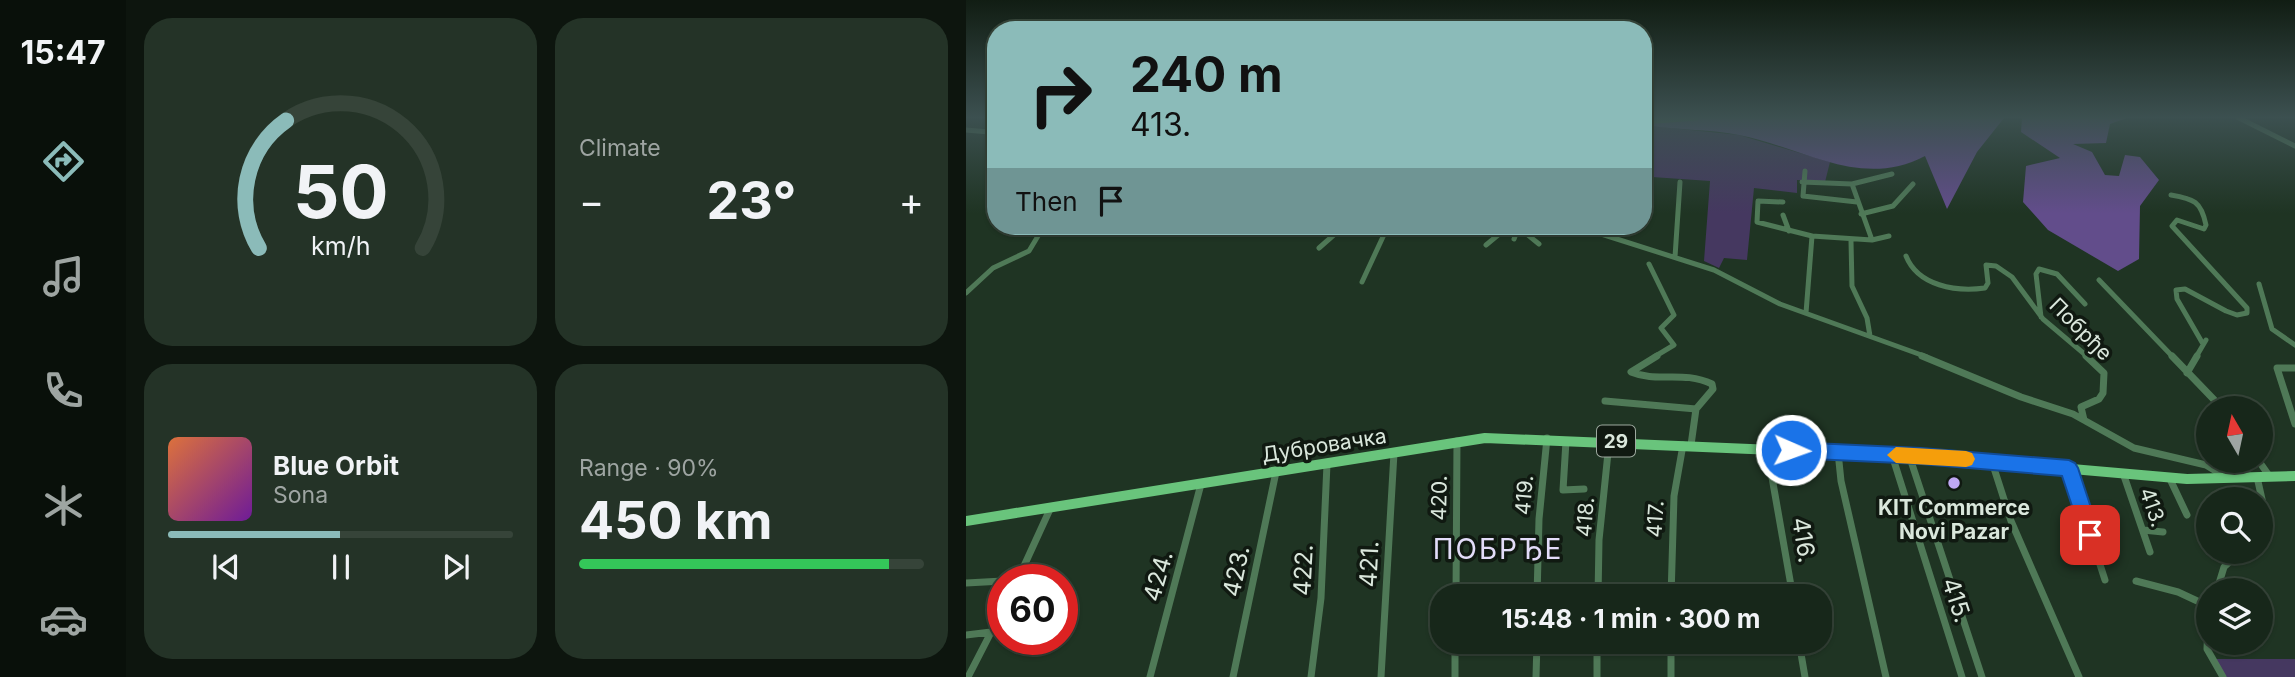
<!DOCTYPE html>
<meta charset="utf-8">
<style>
body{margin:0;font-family:Inter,sans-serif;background:#243327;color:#f1f3f6;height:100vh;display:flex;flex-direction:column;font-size:26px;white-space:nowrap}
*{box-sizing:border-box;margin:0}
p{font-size:23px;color:#9ea5a2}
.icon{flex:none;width:38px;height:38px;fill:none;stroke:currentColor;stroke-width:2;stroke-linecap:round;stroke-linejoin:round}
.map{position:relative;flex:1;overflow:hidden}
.side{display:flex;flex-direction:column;gap:18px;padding:18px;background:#0d150e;width:840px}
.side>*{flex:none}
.hud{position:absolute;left:21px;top:21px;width:665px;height:214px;border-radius:28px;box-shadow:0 2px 5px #0004,0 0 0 2px #364439;background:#8bbbb9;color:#111;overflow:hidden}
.needle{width:46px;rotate:351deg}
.fabs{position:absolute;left:1230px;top:396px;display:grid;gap:14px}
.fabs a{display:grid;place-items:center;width:77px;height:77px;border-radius:50%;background:#17271a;box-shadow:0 2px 5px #0004,0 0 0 2px #364439;font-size:35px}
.speed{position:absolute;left:21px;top:564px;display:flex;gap:14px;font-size:35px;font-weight:700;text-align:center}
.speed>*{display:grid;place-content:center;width:91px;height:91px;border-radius:50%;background:#17271a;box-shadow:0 2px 5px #0004,0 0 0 2px #364439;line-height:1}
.speed .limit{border:10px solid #d22;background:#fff;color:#111}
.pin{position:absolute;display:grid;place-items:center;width:60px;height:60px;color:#fff;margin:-30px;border-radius:14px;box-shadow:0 4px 10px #0006}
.me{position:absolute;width:77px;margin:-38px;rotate:92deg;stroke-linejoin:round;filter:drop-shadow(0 0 5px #0008)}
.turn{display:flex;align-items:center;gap:24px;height:147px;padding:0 28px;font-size:32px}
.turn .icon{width:91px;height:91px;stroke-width:2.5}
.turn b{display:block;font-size:49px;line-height:60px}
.then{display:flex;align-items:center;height:66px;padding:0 28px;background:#0003;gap:14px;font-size:26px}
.big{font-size:52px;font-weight:700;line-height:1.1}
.side .widget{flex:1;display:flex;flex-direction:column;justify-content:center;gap:10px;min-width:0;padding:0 24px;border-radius:28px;background:#243327}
.side .dial{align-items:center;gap:0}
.dial svg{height:182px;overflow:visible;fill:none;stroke:#364439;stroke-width:7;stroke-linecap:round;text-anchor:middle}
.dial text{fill:#f1f3f6;stroke:none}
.song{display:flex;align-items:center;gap:21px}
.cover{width:84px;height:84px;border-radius:10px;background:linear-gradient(135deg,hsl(20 70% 55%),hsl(280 70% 35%))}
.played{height:7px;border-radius:4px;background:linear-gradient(90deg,#8bbbb9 50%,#364439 50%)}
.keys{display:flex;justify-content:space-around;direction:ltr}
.heat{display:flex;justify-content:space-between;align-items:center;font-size:38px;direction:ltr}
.charge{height:10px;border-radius:5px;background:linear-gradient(90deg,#34c759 90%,#364439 0)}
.side .tiles{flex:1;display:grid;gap:18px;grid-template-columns:repeat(2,1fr)}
.trip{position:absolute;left:464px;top:584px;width:402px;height:70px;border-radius:28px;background:#17271a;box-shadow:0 2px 5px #0004,0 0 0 2px #364439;font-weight:700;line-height:70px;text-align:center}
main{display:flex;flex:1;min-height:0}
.menu{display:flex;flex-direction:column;width:126px;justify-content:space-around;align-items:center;background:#09100a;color:#9ea5a2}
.menu .icon{width:49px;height:49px}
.menu .current{color:#8bbbb9}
.menu b{font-size:32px;color:#f1f3f6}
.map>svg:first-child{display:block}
.green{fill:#453860}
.forest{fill:#624d8b}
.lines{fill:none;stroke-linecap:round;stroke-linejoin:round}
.street-far1{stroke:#4f7957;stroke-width:5}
.street{stroke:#4f7957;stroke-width:7}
.primary{stroke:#69c47c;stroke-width:10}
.route{fill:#1a73e8;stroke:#114b97;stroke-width:2}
.slow{fill:#f59e0b}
.poi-dot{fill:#bfa8f4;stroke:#101911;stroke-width:2.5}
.labels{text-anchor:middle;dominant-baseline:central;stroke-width:7;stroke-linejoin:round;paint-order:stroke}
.shield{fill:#101911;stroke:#9da99f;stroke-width:2}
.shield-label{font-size:19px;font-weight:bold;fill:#dae7dc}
.street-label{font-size:21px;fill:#dae7dc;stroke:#101911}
.poi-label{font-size:21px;font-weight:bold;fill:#dae7dc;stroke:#101911}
.near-street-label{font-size:24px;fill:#dae7dc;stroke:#101911}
.near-quarter-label{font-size:28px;letter-spacing:2px;fill:#e3dcf9;stroke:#101911}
</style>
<main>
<nav class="menu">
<b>15:47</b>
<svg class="icon current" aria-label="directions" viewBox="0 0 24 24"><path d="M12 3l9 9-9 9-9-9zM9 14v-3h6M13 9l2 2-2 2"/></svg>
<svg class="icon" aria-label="music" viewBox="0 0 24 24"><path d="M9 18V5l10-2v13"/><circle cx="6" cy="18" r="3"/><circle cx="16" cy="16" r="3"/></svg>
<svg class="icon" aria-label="phone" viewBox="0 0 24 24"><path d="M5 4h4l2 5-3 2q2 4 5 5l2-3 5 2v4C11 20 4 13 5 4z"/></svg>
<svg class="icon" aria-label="climate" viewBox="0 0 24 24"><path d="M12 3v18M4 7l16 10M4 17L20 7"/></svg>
<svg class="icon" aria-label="car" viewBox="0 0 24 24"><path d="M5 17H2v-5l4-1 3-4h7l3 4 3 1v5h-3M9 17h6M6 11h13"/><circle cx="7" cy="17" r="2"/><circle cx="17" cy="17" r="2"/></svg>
</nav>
<section class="side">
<div class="tiles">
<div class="widget dial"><svg viewBox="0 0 100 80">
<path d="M14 69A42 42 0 1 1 86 69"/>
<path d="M14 69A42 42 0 0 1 26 13" stroke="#8bbbb9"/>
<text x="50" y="56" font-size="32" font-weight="700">50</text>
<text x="50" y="72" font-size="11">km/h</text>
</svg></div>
<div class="widget"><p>Climate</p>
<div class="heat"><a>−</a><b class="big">23°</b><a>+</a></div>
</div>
<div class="widget">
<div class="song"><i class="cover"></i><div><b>Blue Orbit</b><p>Sona</p></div></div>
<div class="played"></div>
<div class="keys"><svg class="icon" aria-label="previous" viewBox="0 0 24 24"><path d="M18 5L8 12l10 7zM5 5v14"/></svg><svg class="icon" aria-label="pause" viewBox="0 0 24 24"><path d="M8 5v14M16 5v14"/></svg><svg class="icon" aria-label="next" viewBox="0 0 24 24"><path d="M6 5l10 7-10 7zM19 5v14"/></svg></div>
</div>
<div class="widget"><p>Range · 90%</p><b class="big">450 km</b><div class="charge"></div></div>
</div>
</section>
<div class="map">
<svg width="1329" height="677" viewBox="0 0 1329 677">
<rect width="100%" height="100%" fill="#1f3423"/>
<path class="green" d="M677,125L773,135L864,162L859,182L831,180V193L788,188L781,260L758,258L753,268L738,261L744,181L686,177L685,207H677Z
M1246,659H1329V677H1257Z"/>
<path class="forest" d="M677,118H1038L1011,152L981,209L959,156C894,190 837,147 773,135C742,129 709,130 677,125Z
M1056,118H1161L1144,124L1140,143L1107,144L1126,152L1139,175L1153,176L1159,155L1174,157L1193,180L1174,206L1173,259L1152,271L1082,230L1057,202L1060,166L1094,158L1055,132Z"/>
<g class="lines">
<path class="street-far1" d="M1273,118L1329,146
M677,122L730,118
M0,130L23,132L30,126
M839,171L837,196L891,202
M836,182L886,184L926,174
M1205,195C1228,199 1235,201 1240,225L1238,229L1211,220L1206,226L1281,308V313L1271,315L1260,311L1219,289L1210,290L1211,299L1237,344
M817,202L792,201L791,222L846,236
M895,214L927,206L947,184
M817,215L823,231
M610,226L748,270L814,304L961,357
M552,227L573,244
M548,239L553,226
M906,240L923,236
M885,241L886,286L901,318L904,336
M520,245L543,226
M353,248L378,226
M940,256C952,286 990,292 1019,288L1022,283L1020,265L1030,266L1046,277L1077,319L1122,357
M709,257L714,182
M683,264L708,315L695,328L708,345L688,357
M1133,280L1207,357
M396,282L422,226
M1293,284L1306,329L1329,345
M0,293L27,268L63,251L78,226
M840,313L846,236L906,240L886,184
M1075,317L1070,274L1073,269L1091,274L1119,304
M1230,357L1240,340"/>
<path class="street" d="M691,356L665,372C691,383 717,370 746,384L747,389L730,409L725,445
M956,356L1055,397L1107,414L1168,448L1240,465L1258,476
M1206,356L1256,408
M1329,368H1311L1329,424
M1221,373L1231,356
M639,401L730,409
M1118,420L1115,407L1133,399L1137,393L1138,373L1120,356
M600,441L597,490L618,489
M801,449L827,597
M872,452L875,481L920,677
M926,455L996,677
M943,455L1016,677
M1292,460L1304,477
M1026,462L1045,521L1113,677
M1103,469L1139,580
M1157,473L1184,552
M1203,477L1221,515
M1291,477L1298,508L1295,514
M1177,530L1197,532
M52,579L85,507
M1170,581L1212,592L1242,606
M0,583L37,581
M1251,590L1258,567L1276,551
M490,597L491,441
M571,597L573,519L581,438
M632,597L633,540L643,443
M705,597L708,496L717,445
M1242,623L1241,649L1257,677
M0,635L25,632
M489,642V677
M631,642V677
M705,642V677
M833,642L839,677
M2,677L37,609
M184,677L235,484
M267,677L310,472
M345,677L355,598L361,464
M415,677L428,453
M570,677L571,642"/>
<path class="primary" d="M0,521L519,438L955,456L1221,479L1329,476"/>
</g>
<linearGradient id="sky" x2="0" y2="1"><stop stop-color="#111d13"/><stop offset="0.55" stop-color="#3c5050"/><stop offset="1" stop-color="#3c5050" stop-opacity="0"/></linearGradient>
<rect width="1329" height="213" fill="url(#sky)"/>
<path class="route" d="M825,442L955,448L1103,460L1109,463L1112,468L1134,535L1131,542L1124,544L1118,542L1096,476L955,464L825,458L816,450Z"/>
<path class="slow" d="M930,447L1000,451L1006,453L1009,459L1006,465L1000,467L930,463L921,455Z"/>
<circle class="poi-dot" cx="988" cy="483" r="7"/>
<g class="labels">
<rect class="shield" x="631" y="425.5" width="38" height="31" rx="5"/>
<g class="shield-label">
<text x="650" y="441">29</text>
</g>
<g class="street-label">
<text transform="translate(1115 329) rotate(45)">Побрђе</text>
<text transform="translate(358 445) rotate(-9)">Дубровачка</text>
<text transform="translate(558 495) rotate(-85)">419.</text>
<text transform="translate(473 498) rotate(-89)">420.</text>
<text transform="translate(1187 507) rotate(71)">413.</text>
<text transform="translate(619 517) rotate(-85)">418.</text>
<text transform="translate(689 519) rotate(-86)">417.</text>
</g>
<g class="poi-label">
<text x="988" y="507">KIT Commerce<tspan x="988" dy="24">Novi Pazar</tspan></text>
</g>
<g class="near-street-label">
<text transform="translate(838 540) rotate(81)">416.</text>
<text transform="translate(403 564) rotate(-87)">421.</text>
<text transform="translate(337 570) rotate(-87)">422.</text>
<text transform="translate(270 571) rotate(-78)">423.</text>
<text transform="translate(192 576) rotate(-74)">424.</text>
<text transform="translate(991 600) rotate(72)">415.</text>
</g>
<g class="near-quarter-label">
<text x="532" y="549">ПОБРЂЕ</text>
</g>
</g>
</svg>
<div class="fabs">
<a><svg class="needle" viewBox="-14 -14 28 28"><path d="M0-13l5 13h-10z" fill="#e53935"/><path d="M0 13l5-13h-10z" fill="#9ea5a2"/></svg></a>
<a><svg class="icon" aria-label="search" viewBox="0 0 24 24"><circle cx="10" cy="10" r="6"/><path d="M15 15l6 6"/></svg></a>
<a><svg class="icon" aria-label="layers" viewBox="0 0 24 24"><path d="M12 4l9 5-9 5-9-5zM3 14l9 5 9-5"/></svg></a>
</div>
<div class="speed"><div class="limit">60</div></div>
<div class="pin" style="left:1124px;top:535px;background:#d93025"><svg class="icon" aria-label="arrive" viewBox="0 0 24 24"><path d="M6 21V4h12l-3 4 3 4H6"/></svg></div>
<svg class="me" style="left:825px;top:450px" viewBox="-20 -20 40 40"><circle r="17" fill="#1a73e8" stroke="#fff" stroke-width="3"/><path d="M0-11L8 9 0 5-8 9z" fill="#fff"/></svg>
<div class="trip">15:48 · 1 min · 300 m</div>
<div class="hud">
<div class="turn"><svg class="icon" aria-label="right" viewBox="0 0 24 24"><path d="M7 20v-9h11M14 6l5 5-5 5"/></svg><div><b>240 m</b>413.</div></div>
<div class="then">Then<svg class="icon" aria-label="arrive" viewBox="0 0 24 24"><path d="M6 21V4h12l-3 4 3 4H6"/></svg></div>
</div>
</div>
</main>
